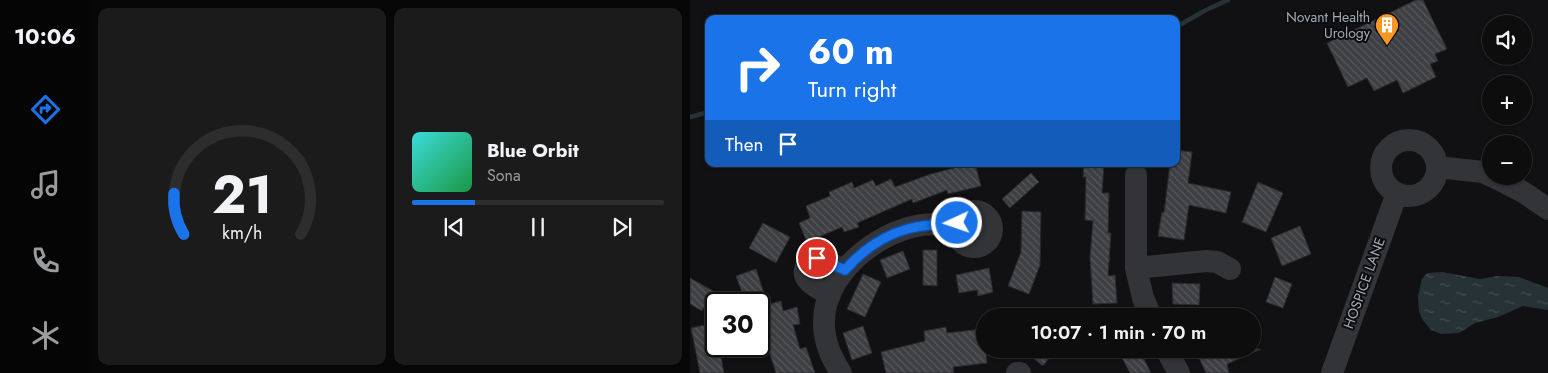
<!DOCTYPE html>
<meta charset="utf-8">
<style>
body{margin:0;font-family:Jost,sans-serif;background:#1b1b1c;color:#f1f3f6;height:100vh;display:flex;flex-direction:column;font-size:19px;white-space:nowrap}
*{box-sizing:border-box;margin:0}
p{font-size:16px;color:#9a9c9e}
.icon{flex:none;width:28px;height:28px;fill:none;stroke:currentColor;stroke-width:2;stroke-linecap:round;stroke-linejoin:round}
.map{position:relative;flex:1;overflow:hidden}
.drawer{display:flex;flex-direction:column;gap:8px;padding:8px;background:#070708;width:600px}
.drawer>*{flex:none}
.top-card{position:absolute;left:15px;top:15px;width:475px;height:152px;border-radius:10px;box-shadow:0 1px 4px #0004,0 0 0 1px #2d2d2e;background:#1a73e8;color:#fff;overflow:hidden}
.fabs{position:absolute;left:792px;top:15px;display:grid;gap:10px}
.fabs a{display:grid;place-items:center;width:50px;height:50px;border-radius:50%;background:#0d0d0e;box-shadow:0 1px 4px #0004,0 0 0 1px #2d2d2e;font-size:25px}
.speed{position:absolute;left:15px;top:292px;display:flex;gap:10px;font-size:25px;font-weight:700;text-align:center}
.speed>*{display:grid;place-content:center;width:65px;height:65px;border-radius:50%;background:#0d0d0e;box-shadow:0 1px 4px #0004,0 0 0 1px #2d2d2e;line-height:1}
.speed .limit{border:2px solid #111;border-radius:8px;background:#fff;color:#111}
.pin{position:absolute;display:grid;place-items:center;width:42px;height:42px;color:#fff;margin:-21px;border:2px solid #fff;border-radius:50%;box-shadow:0 1px 5px #0007}
.me{position:absolute;width:55px;margin:-28px;rotate:267deg;stroke-linejoin:round;filter:drop-shadow(0 0 4px #0008)}
.turn{display:flex;align-items:center;gap:18px;height:105px;padding:0 20px;font-size:22px}
.turn .icon{width:65px;height:65px;stroke-width:2.5}
.turn b{display:block;font-size:35px;line-height:42px}
.then{display:flex;align-items:center;height:48px;padding:0 20px;background:#0003;gap:10px;font-size:19px}
.drawer .tile{flex:1;display:flex;flex-direction:column;justify-content:center;gap:8px;min-width:0;padding:0 18px;border-radius:10px;background:#1b1b1c}
.drawer .dial{align-items:center;gap:0}
.dial svg{height:130px;overflow:visible;fill:none;stroke:#2d2d2e;stroke-width:7;stroke-linecap:round;text-anchor:middle}
.dial text{fill:#f1f3f6;stroke:none}
.song{display:flex;align-items:center;gap:15px}
.cover{width:60px;height:60px;border-radius:8px;background:linear-gradient(135deg,hsl(180 70% 55%),hsl(140 70% 35%))}
.played{height:5px;border-radius:2px;background:linear-gradient(90deg,#1a73e8 25%,#2d2d2e 25%)}
.keys{display:flex;justify-content:space-around;direction:ltr}
.drawer .tiles{flex:1;display:grid;gap:8px;grid-template-columns:repeat(2,1fr)}
.trip{position:absolute;left:286px;top:308px;width:285px;height:50px;border-radius:25px;background:#0d0d0e;box-shadow:0 1px 4px #0004,0 0 0 1px #2d2d2e;font-weight:600;line-height:50px;text-align:center}
main{display:flex;flex:1;min-height:0}
.tabs{display:flex;flex-direction:column;width:90px;justify-content:space-around;align-items:center;background:#050506;color:#9a9c9e}
.tabs .icon{width:35px;height:35px}
.tabs .active{color:#1a73e8}
.tabs b{font-size:22px;color:#f1f3f6}
.map>svg:first-child{display:block}
.water{fill:url(#water-ripples)}
.lines{fill:none;stroke-linecap:round;stroke-linejoin:round}
.stream{stroke:#273237;stroke-width:4.5}
.building{fill:url(#building-back-hatch);stroke:#2b2b2f}
.minor{stroke:#323438;stroke-width:22}
.route-casing{stroke:#114b97;stroke-width:12}
.route{stroke:#1a73e8;stroke-width:9}
.labels{text-anchor:middle;dominant-baseline:central;stroke-width:4;stroke-linejoin:round;paint-order:stroke}
.poi-label{font-size:14px;fill:#a2aab4;stroke:#0c0c0e;text-anchor:end}
.street-label{font-size:14px;fill:#a2aab4;stroke:#0c0c0e}
</style>
<main>
<nav class="tabs">
<b>10:06</b>
<svg class="icon active" aria-label="directions" viewBox="0 0 24 24"><path d="M12 3l9 9-9 9-9-9zM9 14v-3h6M13 9l2 2-2 2"/></svg>
<svg class="icon" aria-label="music" viewBox="0 0 24 24"><path d="M9 18V5l10-2v13"/><circle cx="6" cy="18" r="3"/><circle cx="16" cy="16" r="3"/></svg>
<svg class="icon" aria-label="phone" viewBox="0 0 24 24"><path d="M5 4h4l2 5-3 2q2 4 5 5l2-3 5 2v4C11 20 4 13 5 4z"/></svg>
<svg class="icon" aria-label="climate" viewBox="0 0 24 24"><path d="M12 3v18M4 7l16 10M4 17L20 7"/></svg>
</nav>
<section class="drawer">
<div class="tiles">
<div class="tile dial"><svg viewBox="0 0 100 80">
<path d="M14 69A42 42 0 1 1 86 69"/>
<path d="M14 69A42 42 0 0 1 8 44" stroke="#1a73e8"/>
<text x="50" y="56" font-size="32" font-weight="700">21</text>
<text x="50" y="72" font-size="11">km/h</text>
</svg></div>
<div class="tile">
<div class="song"><i class="cover"></i><div><b>Blue Orbit</b><p>Sona</p></div></div>
<div class="played"></div>
<div class="keys"><svg class="icon" aria-label="previous" viewBox="0 0 24 24"><path d="M18 5L8 12l10 7zM5 5v14"/></svg><svg class="icon" aria-label="pause" viewBox="0 0 24 24"><path d="M8 5v14M16 5v14"/></svg><svg class="icon" aria-label="next" viewBox="0 0 24 24"><path d="M6 5l10 7-10 7zM19 5v14"/></svg></div>
</div>
</div>
</section>
<div class="map">
<svg width="858" height="373" viewBox="0 0 858 373">
<defs>
<pattern id="water-ripples" width="26" height="14" patternUnits="userSpaceOnUse" patternTransform="scale(1.25)"><rect width="26" height="14" fill="#273237"/><path d="M2 4q2-2 4 0t4 0M15 11q2-2 4 0t4 0" fill="none" stroke="#434d52"/></pattern>
<pattern id="building-back-hatch" width="6" height="6" patternUnits="userSpaceOnUse" patternTransform="scale(1.25)"><rect width="6" height="6" fill="#3d3f43"/><path d="M-1 5l2 2M0 0l6 6M5-1l2 2" fill="none" stroke="#56585c"/></pattern>
</defs>
<rect width="100%" height="100%" fill="#111113"/>
<path class="water" d="M752,272L790,279L808,276L829,277L858,288V310L833,306L808,317L785,323L769,333L751,334L741,330L732,319L729,311L728,296L732,279L737,273Z"/>
<g class="lines">
<path class="stream" d="M486,27L516,10L538,0
M0,117L19,112"/>
</g>
<path class="building" d="M726,0H733L757,49L745,54L748,61L740,64L746,77L713,93L707,80L684,91L677,78L658,87L637,43Z
M486,150L502,152L498,183L541,192L536,213L499,205L494,240L468,236L472,212L474,213L480,164H486Z
M279,164H285L291,186L258,194L257,190L223,203L222,199L167,223L169,227L154,232L152,227L117,242L109,223L120,218L116,206L140,196L139,192L162,182L164,188L183,180L186,186L201,179L205,187L241,174Z
M394,164H414L412,193H419L418,233H421L418,276L425,275L427,303L403,304L400,257L403,221L395,220L396,177H393Z
M341,173L349,182L320,208L312,199Z
M568,182L593,193L576,232L552,222Z
M332,211L351,212L350,265L339,294L318,286L331,252Z
M73,223L100,237L86,263L59,248Z
M610,226L621,254L592,266L581,238Z
M233,250H247V286L233,285Z
M213,251L220,269L197,278L190,260Z
M299,268L303,292L288,296L287,290L269,293L266,275Z
M66,269L75,296L56,303L46,276Z
M173,274L191,282L175,317L157,309Z
M585,277L602,284L593,308L576,302Z
M0,278L23,291L12,311L0,304Z
M482,283L510,284L509,305L483,304Z
M91,301L93,311L107,307L110,324L103,325L110,349L116,347L125,373H86L78,348H79L69,307Z
M24,323L26,346H29L34,373H10L1,328Z
M173,326L182,353L162,360L153,333Z
M256,327L257,333L293,329L297,363L263,367L264,373H196L191,352L235,341L234,331Z
M350,349H366L353,366L343,358Z
M427,349H449L461,373H440Z
M505,349H571L537,364L539,373H516Z"/>
<g class="lines">
<path class="minor" d="M691 168a28 28 0 1 1 56 0a28 28 0 1 1-56 0Z
M747,167L793,172L801,176
M446,175V268L453,298L461,316
M802,176L833,192L858,209
M266 229a18 18 0 1 1 36 0a18 18 0 1 1-36 0Z
M446,268L516,261L527,262L540,269
M140,295C130,289 112,282 115,269C116,263 121,260 127,258L155,270
M476,349L489,373
M151,373C141,357 134,342 134,323C133,274 188,231 232,225C244,223 256,225 267,226
M327,373H330
M642,373L707,193"/>
</g>
<g class="lines">
<g class="route-casing">
<path id="route" d="M127,258L155,270C184,237 222,220 267,226V223"/>
</g>
<use href="#route" class="route"/>
</g>
<defs>
<g id="building-pin" transform="scale(1.25)"><path d="M0 17L-7.5 6A9.5 9.5 0 1 1 7.5 6Z" fill="#f89724" stroke="#0c0c0e"/><path d="M-4-6H4V6H1V3H-1V6H-4ZM-2.5-4.3h1.7v1.8h-1.7ZM.8-4.3h1.7v1.8H.8ZM-2.5-1h1.7V.8h-1.7ZM.8-1h1.7V.8H.8Z" fill="#fff"/></g>
</defs>
<g fill-rule="evenodd">
<use href="#building-pin" x="697" y="25"/>
</g>
<g class="labels">
<g class="poi-label">
<text x="680" y="17">Novant Health<tspan x="680" dy="16">Urology</tspan></text>
</g>
<g class="street-label">
<text transform="translate(674 283) rotate(-70)">HOSPICE LANE</text>
</g>
</g>
</svg>
<div class="fabs">
<a><svg class="icon" aria-label="sound" viewBox="0 0 24 24"><path d="M4 9h4l5-4v14l-5-4H4zM17 9q2 3 0 6"/></svg></a>
<a>+</a>
<a>−</a>
</div>
<div class="speed"><div class="limit">30</div></div>
<div class="pin" style="left:127px;top:258px;background:#d93025"><svg class="icon" aria-label="arrive" viewBox="0 0 24 24"><path d="M6 21V4h12l-3 4 3 4H6"/></svg></div>
<svg class="me" style="left:267px;top:223px" viewBox="-20 -20 40 40"><circle r="17" fill="#1a73e8" stroke="#fff" stroke-width="3"/><path d="M0-11L8 9 0 5-8 9z" fill="#fff"/></svg>
<div class="trip">10:07 · 1 min · 70 m</div>
<div class="top-card">
<div class="turn"><svg class="icon" aria-label="right" viewBox="0 0 24 24"><path d="M7 20v-9h11M14 6l5 5-5 5"/></svg><div><b>60 m</b>Turn right</div></div>
<div class="then">Then<svg class="icon" aria-label="arrive" viewBox="0 0 24 24"><path d="M6 21V4h12l-3 4 3 4H6"/></svg></div>
</div>
</div>
</main>
